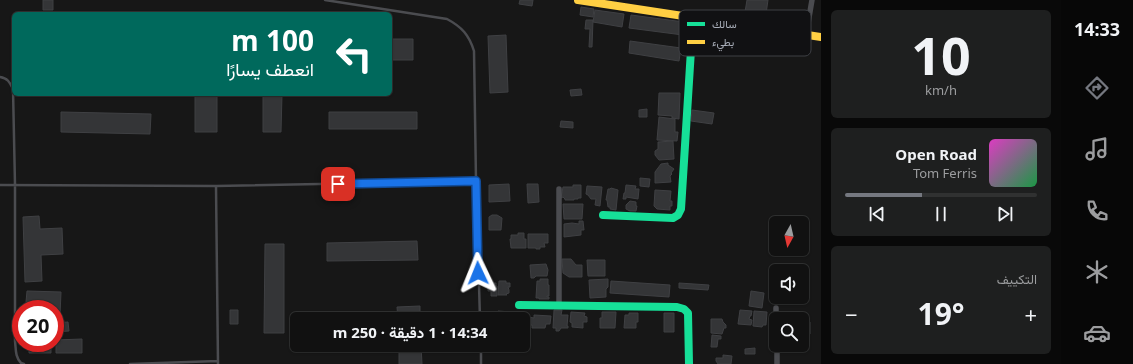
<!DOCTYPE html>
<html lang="ar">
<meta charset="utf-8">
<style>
body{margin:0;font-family:"Noto Sans",Vazirmatn,sans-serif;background:#1e1f1f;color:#f1f3f6;direction:rtl;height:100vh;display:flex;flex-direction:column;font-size:15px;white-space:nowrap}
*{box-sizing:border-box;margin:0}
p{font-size:13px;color:#9c9d9f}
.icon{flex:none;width:22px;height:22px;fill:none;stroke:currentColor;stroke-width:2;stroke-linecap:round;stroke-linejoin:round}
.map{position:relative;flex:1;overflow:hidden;direction:ltr}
.drawer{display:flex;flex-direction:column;gap:10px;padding:10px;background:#090909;width:240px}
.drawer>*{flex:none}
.top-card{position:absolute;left:12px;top:12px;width:380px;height:84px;border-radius:6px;box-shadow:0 1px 3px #0004,0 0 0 1px #303131;direction:rtl;background:#00695c;color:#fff;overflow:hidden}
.needle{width:26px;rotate:188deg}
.controls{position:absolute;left:769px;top:216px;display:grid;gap:8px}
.controls a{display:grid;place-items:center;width:40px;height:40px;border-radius:6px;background:#111;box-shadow:0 1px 3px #0004,0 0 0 1px #303131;font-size:20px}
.speed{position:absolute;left:12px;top:300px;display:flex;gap:8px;font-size:20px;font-weight:700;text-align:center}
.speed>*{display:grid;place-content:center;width:52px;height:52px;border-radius:50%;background:#111;box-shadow:0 1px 3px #0004,0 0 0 1px #303131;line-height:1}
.speed .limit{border:6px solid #d22;background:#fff;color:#111}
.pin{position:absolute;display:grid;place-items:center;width:34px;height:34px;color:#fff;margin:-17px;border-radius:8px;box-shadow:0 2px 6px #0006}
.me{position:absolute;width:44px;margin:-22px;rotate:358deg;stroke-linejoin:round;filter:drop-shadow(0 0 3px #0008)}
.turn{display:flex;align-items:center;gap:14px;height:84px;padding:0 12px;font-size:18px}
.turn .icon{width:52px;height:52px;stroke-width:2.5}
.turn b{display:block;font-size:28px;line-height:34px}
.big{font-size:30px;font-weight:700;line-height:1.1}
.drawer .tile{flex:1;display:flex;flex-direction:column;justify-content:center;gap:6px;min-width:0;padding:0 14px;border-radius:6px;background:#1e1f1f}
.drawer .dial{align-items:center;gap:0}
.dial b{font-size:52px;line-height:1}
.song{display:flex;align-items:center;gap:12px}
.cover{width:48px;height:48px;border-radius:6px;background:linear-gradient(135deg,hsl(310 70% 55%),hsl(140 70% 35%))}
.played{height:4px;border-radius:2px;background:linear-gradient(90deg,#757880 40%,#303131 40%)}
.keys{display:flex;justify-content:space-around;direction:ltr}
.heat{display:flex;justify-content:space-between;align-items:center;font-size:22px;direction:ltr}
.trip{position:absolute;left:290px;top:312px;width:240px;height:40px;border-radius:6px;background:#111;box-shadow:0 1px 3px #0004,0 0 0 1px #303131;font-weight:700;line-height:40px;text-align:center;direction:rtl}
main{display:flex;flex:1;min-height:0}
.dock{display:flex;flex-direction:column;width:72px;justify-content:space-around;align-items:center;background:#070707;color:#9c9d9f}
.dock .icon{width:28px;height:28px}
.dock .selected{color:#757880}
.dock b{font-size:18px;color:#f1f3f6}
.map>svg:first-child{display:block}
.building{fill:#343537;stroke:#3f4043}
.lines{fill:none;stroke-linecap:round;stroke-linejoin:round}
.lane{stroke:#4b4c50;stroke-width:2.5}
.street{stroke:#4b4c50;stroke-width:5.5}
.fast{stroke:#16e098;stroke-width:8}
.slow{stroke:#ffcf43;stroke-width:8}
.route-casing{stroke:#114b97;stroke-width:10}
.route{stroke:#1a73e8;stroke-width:7}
.key{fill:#111113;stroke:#3e4045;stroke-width:1}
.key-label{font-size:11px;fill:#a8adb8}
</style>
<main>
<nav class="dock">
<b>14:33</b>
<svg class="icon selected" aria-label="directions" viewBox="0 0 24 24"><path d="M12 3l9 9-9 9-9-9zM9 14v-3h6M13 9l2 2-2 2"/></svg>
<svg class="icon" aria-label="music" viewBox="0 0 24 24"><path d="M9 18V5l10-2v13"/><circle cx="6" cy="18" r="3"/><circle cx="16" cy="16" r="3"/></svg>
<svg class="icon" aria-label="phone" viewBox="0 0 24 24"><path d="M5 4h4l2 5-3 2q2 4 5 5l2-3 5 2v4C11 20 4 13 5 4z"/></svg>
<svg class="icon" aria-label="climate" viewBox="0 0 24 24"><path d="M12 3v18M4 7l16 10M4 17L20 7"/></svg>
<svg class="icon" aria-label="car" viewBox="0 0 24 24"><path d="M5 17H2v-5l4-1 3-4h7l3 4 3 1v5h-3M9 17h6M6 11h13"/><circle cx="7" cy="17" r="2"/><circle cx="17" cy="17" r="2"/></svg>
</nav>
<section class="drawer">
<div class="tile dial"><b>10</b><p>km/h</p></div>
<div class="tile">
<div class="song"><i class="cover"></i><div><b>Open Road</b><p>Tom Ferris</p></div></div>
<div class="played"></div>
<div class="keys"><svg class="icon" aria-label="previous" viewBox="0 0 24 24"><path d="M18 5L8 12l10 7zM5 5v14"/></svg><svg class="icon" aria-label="pause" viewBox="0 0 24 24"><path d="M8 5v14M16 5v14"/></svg><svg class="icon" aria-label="next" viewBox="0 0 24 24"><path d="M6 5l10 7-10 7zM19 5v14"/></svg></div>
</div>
<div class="tile"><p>التكييف</p>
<div class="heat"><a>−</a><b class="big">19°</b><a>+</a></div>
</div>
</section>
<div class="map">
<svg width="821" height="364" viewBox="0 0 821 364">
<rect width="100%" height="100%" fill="#171717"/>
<path class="building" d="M43,0H53V10H43Z
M520,0H533L532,6L519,4Z
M747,0H768L765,21L744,18Z
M581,7L594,9L593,17L580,15Z
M595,10L624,14L622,27L593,22Z
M631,15L684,22L683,35L629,28Z
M586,20H593L592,47H589L590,29H585Z
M506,35L508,92L490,93L488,36Z
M390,39H413V60H390Z
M630,41L681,48L679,61L629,53Z
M581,89L582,95L571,96L570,90Z
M659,93H680L679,119L672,118V116L658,115Z
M195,94H217V132H195Z
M263,94H282L281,132H263Z
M647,109V117H639V110Z
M692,110L714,113L712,124L691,121Z
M61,112L151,114L150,134L61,132Z
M329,112H417V129H329Z
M659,117L675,119V132H678L677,141L657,140Z
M561,121L573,122V128L560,127Z
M673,141L674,159L659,160L655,155V151L658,149V142Z
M668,163V165L674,169L671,173L672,174L670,176L671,182L655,183V172L661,164Z
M640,178L650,179L649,187L640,186Z
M509,184L510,201L489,202V185Z
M527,184H538L539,202L528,203Z
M573,185H581V198H578V199H574V200H565V199L563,197L561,198L563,187H573Z
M626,185L636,186L635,189H639L638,199L626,197V199H623L624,193H625Z
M587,186L602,187L600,206L595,205L596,199H591L588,195L586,194Z
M611,188L618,190L616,210L610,209V207H608L607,200H606L608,189H610Z
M655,190L671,191L670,201H672V206H670V210L657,209L654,206Z
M630,201L636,202V206H637L636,211H630L626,209V205Z
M563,204H583L582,219H564Z
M492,215H497L502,218L501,230H489V217Z
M39,216L40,229L62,228L63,254L41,255L42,281L25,282L23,217Z
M579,221H583L584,230H581V235L564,237V224L572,223L579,224Z
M518,233H524V239H526V248H511L510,239H511V235H518Z
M528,234H548V243H544L545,247H540V249H536V248H528Z
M417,241L418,260L327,261V243Z
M265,244H284V333H264Z
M562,259H571L576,265H582V277H569L563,273Z
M587,260H605V276H588Z
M546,264L548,270L547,276H536L534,278H531L530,265Z
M540,279H548V285H549V296H547V297H549V299H539V298H536L537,281H540Z
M608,279V287L606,289V297L590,298L589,280Z
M499,281H506V283H510V287H508L509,290V293L506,294L507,295H498Z
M611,281L670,285L669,297L610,293Z
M488,283H496V286H497V296H491V291H488Z
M679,283L709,285L708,290L679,288Z
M27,291L61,292L60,315H55V309H48V303H42V308H29V302H26Z
M751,291L764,293L762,308L749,306Z
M420,306V319H398L397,307Z
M230,310H238V324H230Z
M554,310H562L561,315H568L567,326H568V328H561L559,331H556V328H553Z
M740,310L752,311L751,316H750L749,319L752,320L751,325L738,324Z
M498,311L511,312L510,318L491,319L492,314H497Z
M754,311L767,312L766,325H763L762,327L753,326Z
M571,312L585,313L584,316L587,317V322H583V328L572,327V323L570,322Z
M602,312H616L615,328H600V318H602Z
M629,313H638V322H636V328H624L625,315H629Z
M664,313H674V332H664Z
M534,315L551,316L550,324H546L545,328H532V325H527L528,317L534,318Z
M711,319H722L723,322L726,325V328H724L722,334L711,333Z
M802,319H808V322H810V334H804V337H802Z
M68,322L69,331L55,332V323Z
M712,335L721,336V339H718L717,347H711Z
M82,339V353H56V340Z
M29,343H51V353H29Z
M399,345H421L422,364H399Z
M755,348V354H745V349Z
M723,355L732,356L731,364H718L716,361V358H723Z"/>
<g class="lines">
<path class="lane" d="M325,0L447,19C462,27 469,35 474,51L476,181L480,319
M0,77C8,78 10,83 13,89L15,185V341C16,349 15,357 21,363L24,364
M0,185L216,186L476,181
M216,186L218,364
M481,345V364
M130,364L218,361"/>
<path class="street" d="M806,35L812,0
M559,305V189
M776,308V319
M777,345V364"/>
<path class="fast" d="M603,215L673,218L678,215L681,209L693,18
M519,305L677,307L684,309L688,313L689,364"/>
<path class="slow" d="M578,0L821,37"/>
</g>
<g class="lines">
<g class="route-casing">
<path id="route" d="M338,184L476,181L478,273"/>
</g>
<use href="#route" class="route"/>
</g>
<rect x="679" y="10" width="132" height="46" rx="6" class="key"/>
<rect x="687" y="22" width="18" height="4" fill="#16e098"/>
<rect x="687" y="40" width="18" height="4" fill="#ffcf43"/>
<g class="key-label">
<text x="712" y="28">سالك</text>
<text x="712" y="46">بطيء</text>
</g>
</svg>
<div class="controls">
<a><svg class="needle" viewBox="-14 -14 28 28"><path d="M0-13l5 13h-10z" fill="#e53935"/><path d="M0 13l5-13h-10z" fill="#9c9d9f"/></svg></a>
<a><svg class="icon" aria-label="sound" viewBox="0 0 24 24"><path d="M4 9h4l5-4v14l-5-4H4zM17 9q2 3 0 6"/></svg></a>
<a><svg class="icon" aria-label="search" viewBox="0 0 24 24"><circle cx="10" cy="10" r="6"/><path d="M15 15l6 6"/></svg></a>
</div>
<div class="speed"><div class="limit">20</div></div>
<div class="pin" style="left:338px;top:184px;background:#d93025"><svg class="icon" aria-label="arrive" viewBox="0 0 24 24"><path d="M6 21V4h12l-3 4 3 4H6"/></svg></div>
<svg class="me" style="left:478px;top:273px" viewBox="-20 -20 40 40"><path d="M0-17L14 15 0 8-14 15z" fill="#1a73e8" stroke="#fff" stroke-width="4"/></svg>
<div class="trip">14:34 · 1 دقيقة · 250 m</div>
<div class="top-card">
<div class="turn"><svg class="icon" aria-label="left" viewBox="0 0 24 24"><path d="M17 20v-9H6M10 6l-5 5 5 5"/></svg><div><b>100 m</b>انعطف يسارًا</div></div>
</div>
</div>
</main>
